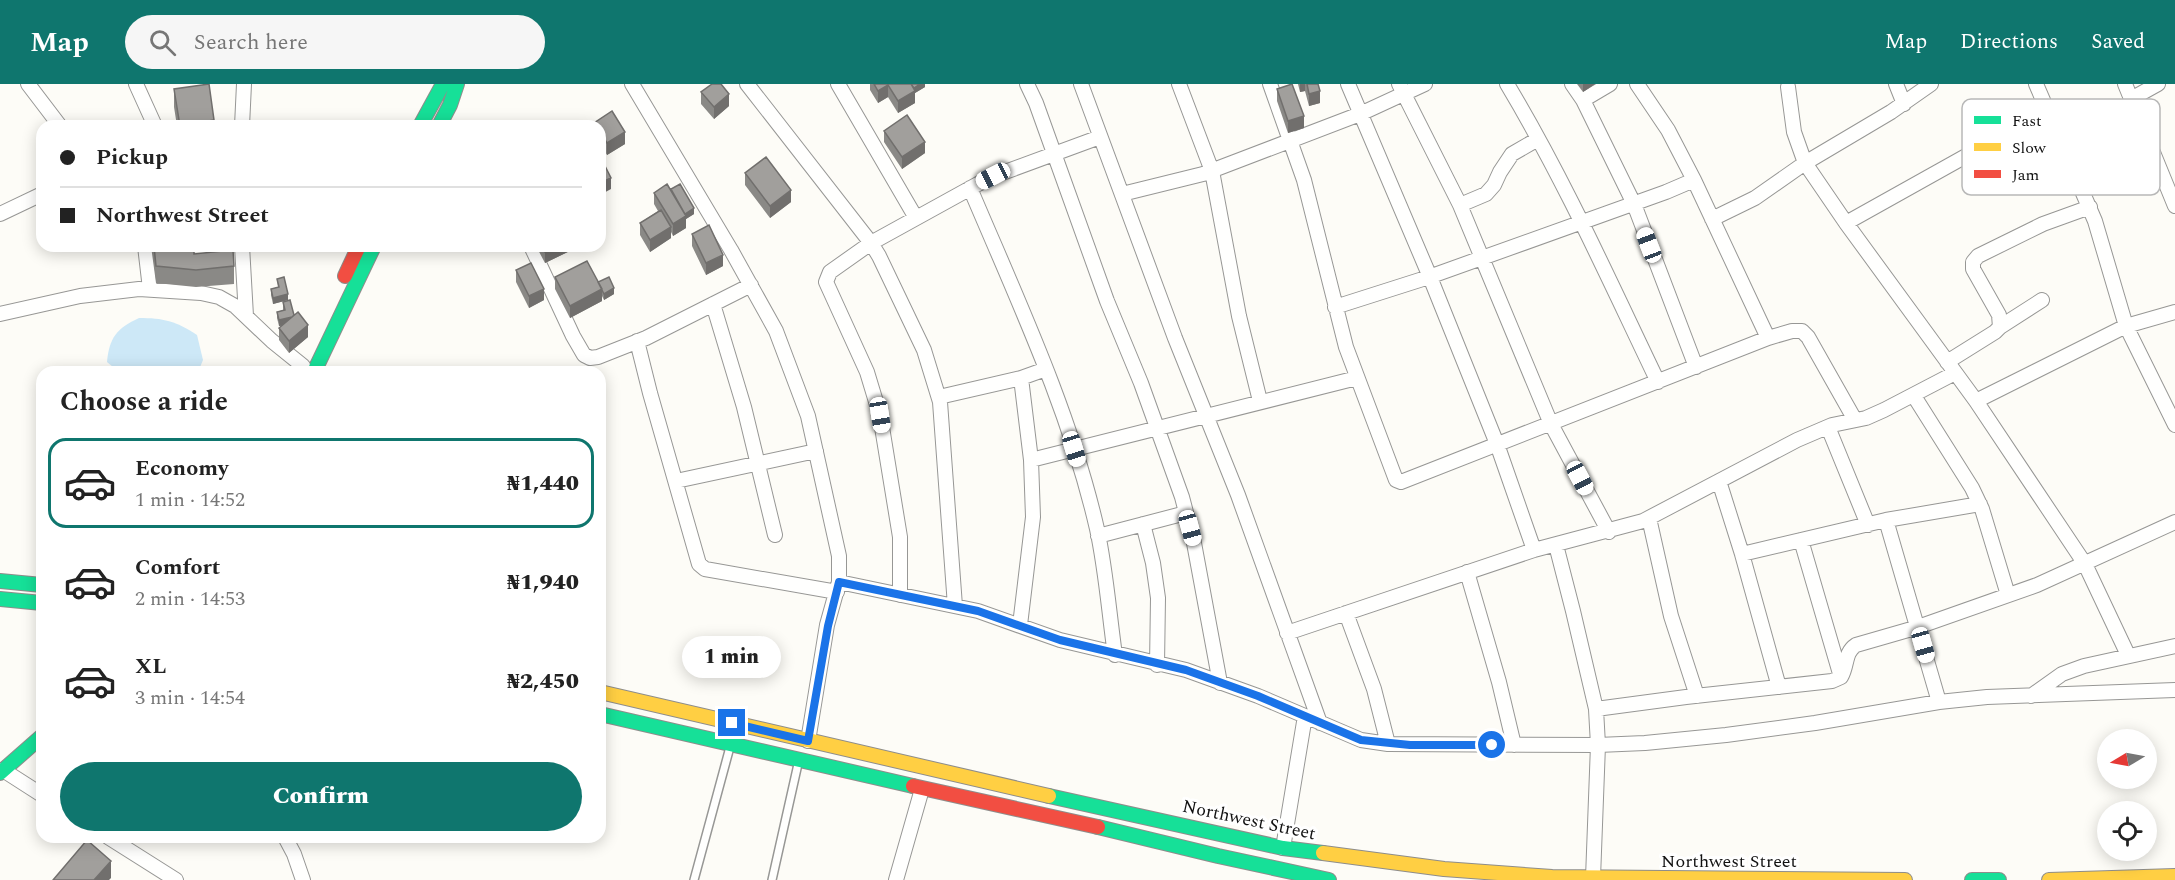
<!DOCTYPE html>
<html lang="en">
<head>
<meta charset="utf-8">
<style>
  :root { --surface:#fff; --page:#f6f6f6; --text:#222; --muted:#767676; --line:#e0e0e0; --accent:#0f766e }
  body { margin:0; font-family:Spectral,serif; background:var(--page); color:var(--text); height:100vh; display:flex; flex-direction:column; font-size:22px; white-space:nowrap }
  * { box-sizing:border-box; margin:0 }
  p { font-size:20px; color:var(--muted) }
  .icon { flex:none; width:33px; height:33px; fill:none; stroke:currentColor; stroke-width:2; stroke-linecap:round; stroke-linejoin:round }
  .map { position:relative; flex:1; overflow:hidden }
  .sheet { position:absolute; left:36px; top:282px; width:570px; height:477px; display:flex; flex-direction:column; background:var(--surface); border-radius:18px; box-shadow:0 3px 15px #0003 }
  .sheet>* { flex:none }
  .guide { position:absolute; left:36px; top:36px; width:570px; height:132px; border-radius:18px; box-shadow:0 3px 15px #0003; display:grid; align-content:center; height:132px; padding:0 24px; background:var(--surface) }
  .needle { width:39px; rotate:260deg }
  .fabs { position:absolute; left:2097px; top:645px; display:grid; gap:12px }
  .fabs a { display:grid; place-items:center; width:60px; height:60px; border-radius:50%; background:var(--surface); box-shadow:0 3px 15px #0003; font-size:30px }
  .end { position:absolute; width:27px; height:27px; margin:-14px; border:8px solid #1a73e8; background:#fff; box-shadow:0 0 0 3px #fff }
  .from { border-radius:50% }
  .bubble { position:absolute; height:42px; border-radius:21px; background:var(--surface); box-shadow:0 3px 15px #0003; font-size:20px; font-weight:800; line-height:42px; text-align:center }
  .car { position:absolute; width:18px; height:36px; margin:-18px -9px; border-radius:8px; box-shadow:0 0 4px 2px #0007; background:linear-gradient(#fff 24%,#345 0 40%,#fff 0 76%,#345 0 86%,#fff 0) }
  .guide b { display:flex; align-items:center; gap:21px; height:57px; font-size:22px }
  .guide b+b { border-top:2px solid var(--line) }
  .guide i { width:15px; height:15px; background:var(--text) }
  ul { padding:0; list-style:none }
  li { display:flex; align-items:center; gap:18px; height:90px; margin:0 12px 9px; padding:0 12px; border:3px solid transparent; border-radius:18px }
  li div { flex:1 }
  li b { display:block; font-size:22px }
  li em { font-style:normal; font-weight:800 }
  li.selected { border-color:var(--accent) }
  li>.icon { width:54px; height:54px; stroke-width:1.5 }
  h2 { padding:0 24px; font-size:27px; line-height:72px }
  .action { display:flex; gap:12px; margin-top:auto; padding:12px 24px }
  .action a { flex:1; height:69px; border-radius:36px; background:var(--accent); color:#fff; font-size:24px; font-weight:800; line-height:69px; text-align:center }
  header { display:flex; align-items:center; gap:36px; box-sizing:border-box; height:84px; padding:0 30px; background:var(--accent); color:#fff }
  header strong { font-size:28px }
  nav { display:flex; gap:33px; margin-inline-start:auto; font-size:21px }
  .search { width:420px; height:54px; background:var(--page); display:flex; align-items:center; gap:15px; box-sizing:border-box; padding:0 21px; border-radius:33px; color:var(--muted); font-size:22px }
  .map>svg:first-child { display:block }
</style>
</head>
<body>
<header>
<strong>Map</strong>
<div class="search"><svg class="icon" aria-label="search" viewBox="0 0 24 24"><circle cx="10" cy="10" r="6"/><path d="M15 15l6 6"/></svg>Search here</div>
<nav><a>Map</a><a>Directions</a><a>Saved</a></nav>
</header>
<div class="map">
<svg width="2175" height="796" viewBox="0 0 2175 796">
  <rect width="100%" height="100%" fill="#fdfcf7"/>
  <path fill="#cde8f7" d="M139,234C163,234 176,237 197,251L203,276L198,288H119L107,278C109,254 117,244 139,234Z"/>
  <g fill="none" stroke-linecap="round" stroke-linejoin="round">
    <defs>
      <path id="lane" d="M694,796L730,663
        M772,796L798,680"/>
      <path id="street" d="M28,0L60,42
        M136,0L155,42
        M632,0L731,166L776,247L808,332L839,472V498L827,541L808,657
        M747,0L871,159L879,172L924,266L940,318L955,522
        M838,0L916,134
        M1027,0L1036,19L1107,217L1141,299L1182,413L1194,459L1220,599
        M1081,0L1175,254L1238,411L1320,639
        M1179,0L1212,87L1239,232L1260,317
        M1270,0L1304,96L1346,263L1396,396L1401,398L1768,254L1792,247H1802L1808,253L1855,336
        M1348,0L1430,193L1497,360L1534,466
        M1399,0L1460,121L1551,340L1609,448
        M1507,0C1564,95 1610,198 1658,298
        M1572,0L1583,16L1634,120L1696,283
        M1637,0L1668,46L1694,96L1768,254
        M1896,0L1904,20
        M1931,0L1891,28L1805,79L1846,139L1976,317L2085,480L2128,571
        M2036,0L2095,137L2126,242L2175,341
        M2125,0L2175,122
        M2131,15L2158,0
        M1583,16L1610,0
        M242,42L244,0
        M970,104C1017,215 1070,327 1097,445C1106,486 1109,529 1115,571
        M1122,110L1203,90L1360,30L1425,0
        M1460,121L1486,110L1494,101L1500,88L1512,70L1538,55
        M0,130L42,110
        M1712,135L1755,114L1805,79L1794,48L1788,3
        M1846,139L1991,58
        M145,162L150,205
        M242,162L246,232
        M531,162L573,252L584,271L590,274L598,273L646,254L751,201
        M713,220L744,323L775,451
        M1335,223L1426,194L1666,108L1694,96
        M0,230L80,212L139,205L201,209L219,213L235,222L272,257L303,282
        M2000,243L2042,216
        M637,257L650,309L699,480L705,485L837,508
        M1947,278L1995,248L2000,243L1999,231L1973,185V178L1978,172L2043,140L2090,123
        M1914,312L1972,404L1982,425L2008,511
        M939,313L1021,294L1046,285
        M1976,317L2126,242L2175,228
        M1828,343L1868,441
        M1031,376L1357,294
        M676,397L816,367
        M1719,397L1742,470L1779,603
        M1649,434L1671,532L1697,612
        M1886,436L1939,618
        M1143,440L1153,479L1158,514L1157,581
        M1098,452L1186,429
        M1801,456L1841,593
        M1556,461L1573,527L1596,625L1598,661L1593,794
        M1742,470L1886,436L1980,420
        M1467,488L1499,598L1514,661
        M839,498L978,527L1060,556L1186,586L1258,612L1361,656L1388,660L1598,661L1645,659L1726,651L1815,639L1939,618L1987,613L2175,606
        M900,511V453L880,331L867,288L826,198L830,188L871,159L978,100L994,92L1100,53
        M1346,529L1374,605L1388,660
        M1020,541L1033,433L1031,376L1021,294
        M1287,549L1534,466L1643,437L1797,356L1832,341L1866,334L1884,326L1955,289
        M2031,612L2062,590L2084,582L2175,562
        M1596,625L1686,613L1832,597L1841,593C1848,581 1844,569 1856,561L1915,544L2037,501L2175,438
        M3,686L42,711
        M108,753L176,796
        M285,753L294,770L303,796
        M1283,764L1305,632
        M896,796L922,705"/>
      <path id="fast" d="M420,42L443,0
        M439,42L450,21L457,0
        M314,288L374,162
        M0,497L42,501
        M0,515L42,519
        M600,630L913,702
        M0,689L42,652
        M1049,712L1283,764L1323,769
        M1098,743L1218,772L1329,796
        M1972,796H1999"/>
      <path id="slow" d="M600,608L1049,712
        M1323,769L1444,785L1552,793L1905,796
        M2049,796L2175,792"/>
      <path id="jam" d="M345,192L359,162
        M913,702L1098,743"/>
    </defs>
    <use href="#lane" stroke="#979795" stroke-width="10"/>
    <use href="#street" stroke="#979795" stroke-width="16"/>
    <use href="#fast" stroke="#8e8d8b" stroke-width="16"/>
    <use href="#slow" stroke="#8e8d8b" stroke-width="16"/>
    <use href="#jam" stroke="#8e8d8b" stroke-width="16"/>
    <use href="#lane" stroke="#fffffe" stroke-width="7"/>
    <use href="#street" stroke="#fffffe" stroke-width="14"/>
    <use href="#fast" stroke="#16e098" stroke-width="14"/>
    <use href="#slow" stroke="#ffcf43" stroke-width="14"/>
    <use href="#jam" stroke="#f24e42" stroke-width="14"/>
  </g>
  <path fill="#8a8986" d="M870,0H925V3L915,9V19L898,29L888,13L878,19L870,6Z
    M1298,0H1318L1320,19L1309,22L1305,7L1300,8Z
    M1577,0H1595L1583,8Z
    M174,5L214,36V42H177L174,23Z
    M1277,5L1304,44L1288,49L1277,17Z
    M701,8L729,22L714,35L701,20Z
    M612,27L625,48V60L607,71L600,60V42H594V39Z
    M884,47L925,69L902,85L884,58Z
    M745,89L791,118L770,134L745,101Z
    M671,107L694,130L686,135V144L673,152L671,148V154L650,168L640,151V139L658,127L654,120V109Z
    M692,150L723,182L706,191L692,162Z
    M151,162H194V170L234,182V200L196,203L156,199Z
    M536,162H576V164L545,179Z
    M516,186L544,216L529,224L516,198Z
    M555,193L598,198L614,210L604,216L602,212V217L570,234L555,205Z
    M277,195L288,216L273,220L271,211V205L278,203Z
    M283,218L294,231L308,253L289,269L279,256V244L282,242H279L277,234V228L283,226Z"/>
  <path fill="#716f6d" d="M920,0H925V3L915,9V19L898,29V17L913,4Z
    M1300,0H1305V7L1300,8Z
    M1583,0H1595L1583,8Z
    M888,1V13L878,19V7Z
    M1320,7V19L1309,22V10Z
    M729,10V22L714,35V23Z
    M1304,32V44L1288,49V37Z
    M625,48V60L607,71V59Z
    M925,58V69L902,85V73Z
    M602,66V78L600,79V68Z
    M611,94V105L600,111V99Z
    M791,106V118L770,134V122Z
    M694,124V130L686,135V144L673,152V140L685,130Z
    M671,143V154L650,168V156Z
    M556,162H576V164L545,179V168Z
    M723,171V182L706,191V179Z
    M614,204V210L604,216V210Z
    M544,205V216L529,224V212Z
    M602,205V217L570,234V222Z
    M288,210V216L273,220V214Z
    M294,233V239L279,242V236Z
    M308,241V253L289,269V257Z
    M111,777V794L109,796H94Z"/>
  <path fill="#a19f9c" stroke="#716f6d" stroke-width="1.5" d="M209,0L214,36L180,42L174,5Z
    M712,0H721L729,10L714,23L701,8Z
    M874,0H911L915,7L898,17L888,1L878,7Z
    M911,0H920L914,4Z
    M1292,0L1304,32L1288,37L1277,5Z
    M1307,0H1318L1320,7L1309,10Z
    M612,27L625,48L607,59L600,48V42H596L594,39Z
    M907,31L925,58L902,73L884,47Z
    M766,73L791,106L770,122L745,89Z
    M605,82L611,94L600,99V84Z
    M667,100L686,132L673,140L654,109Z
    M680,100L694,124L685,130L671,105Z
    M661,126L671,143L650,156L640,139Z
    M709,141L723,171L706,179L692,150Z
    M154,162H194V170L233,166L234,182L196,186L156,182Z
    M542,162H556L545,168Z
    M587,177L602,205L570,222L555,193Z
    M531,179L544,205L529,212L516,186Z
    M284,193L288,210L273,214L271,205L279,203L277,195Z
    M609,193L614,204L604,210L598,198Z
    M290,216L294,231L292,233L279,236L277,228L285,226L283,218Z
    M298,228L308,241L289,257L279,244Z
    M87,756L111,777L94,796H53Z"/>
  <g fill="none" stroke-linecap="round" stroke-linejoin="round">
    <path stroke="#1a73e8" stroke-width="8" d="M732,639L808,657L828,542L839,498L978,527L1060,556L1186,586L1258,612L1361,656L1410,661H1492"/>
  </g>
  <g text-anchor="middle" dominant-baseline="central" stroke-width="6" stroke-linejoin="round" paint-order="stroke">
    <g font-size="18" fill="#111" stroke="#fff">
      <text transform="translate(1249 736) rotate(12)">Northwest Street</text>
      <text x="1729" y="777">Northwest Street</text>
    </g>
  </g>
  <rect x="1962" y="15" width="198" height="96" rx="9" fill="#fff" stroke="#b8b8b8" stroke-width="1.5"/>
  <rect x="1974" y="32" width="27" height="8" fill="#16e098"/>
  <rect x="1974" y="59" width="27" height="8" fill="#ffcf43"/>
  <rect x="1974" y="86" width="27" height="8" fill="#f24e42"/>
  <g font-size="16" fill="#111">
    <text x="2012" y="42">Fast</text>
    <text x="2012" y="69">Slow</text>
    <text x="2012" y="96">Jam</text>
  </g>
</svg>
<div class="fabs">
<a><svg class="needle" viewBox="-14 -14 28 28"><path d="M0-13l5 13h-10z" fill="#e53935"/><path d="M0 13l5-13h-10z" fill="#767676"/></svg></a>
<a><svg class="icon" aria-label="locate" viewBox="0 0 24 24"><circle cx="12" cy="12" r="6"/><path d="M12 2v4M12 18v4M2 12h4M18 12h4"/></svg></a>
</div>
<i class="end from" style="left:1492px;top:661px"></i>
<i class="end" style="left:732px;top:639px"></i>
<div class="bubble" style="left:682px;top:552px;width:99px">1 min</div>
<i class="car" style="left:993px;top:92px;rotate:243deg"></i>
<i class="car" style="left:1649px;top:161px;rotate:339deg"></i>
<i class="car" style="left:880px;top:331px;rotate:171deg"></i>
<i class="car" style="left:1074px;top:365px;rotate:163deg"></i>
<i class="car" style="left:1580px;top:394px;rotate:152deg"></i>
<i class="car" style="left:1190px;top:444px;rotate:165deg"></i>
<i class="car" style="left:1923px;top:561px;rotate:164deg"></i>
<div class="guide">
<b><i class="from"></i>Pickup</b>
<b><i></i>Northwest Street</b>
</div>
<section class="sheet">
<h2>Choose a ride</h2>
<ul>
<li class="selected"><svg class="icon" aria-label="car" viewBox="0 0 24 24"><path d="M5 17H2v-5l4-1 3-4h7l3 4 3 1v5h-3M9 17h6M6 11h13"/><circle cx="7" cy="17" r="2"/><circle cx="17" cy="17" r="2"/></svg><div><b>Economy</b><p>1 min · 14:52</p></div><em>₦1,440</em></li>
<li><svg class="icon" aria-label="car" viewBox="0 0 24 24"><path d="M5 17H2v-5l4-1 3-4h7l3 4 3 1v5h-3M9 17h6M6 11h13"/><circle cx="7" cy="17" r="2"/><circle cx="17" cy="17" r="2"/></svg><div><b>Comfort</b><p>2 min · 14:53</p></div><em>₦1,940</em></li>
<li><svg class="icon" aria-label="car" viewBox="0 0 24 24"><path d="M5 17H2v-5l4-1 3-4h7l3 4 3 1v5h-3M9 17h6M6 11h13"/><circle cx="7" cy="17" r="2"/><circle cx="17" cy="17" r="2"/></svg><div><b>XL</b><p>3 min · 14:54</p></div><em>₦2,450</em></li>
</ul>
<div class="action"><a>Confirm</a></div>
</section>
</div>
</body>
</html>
